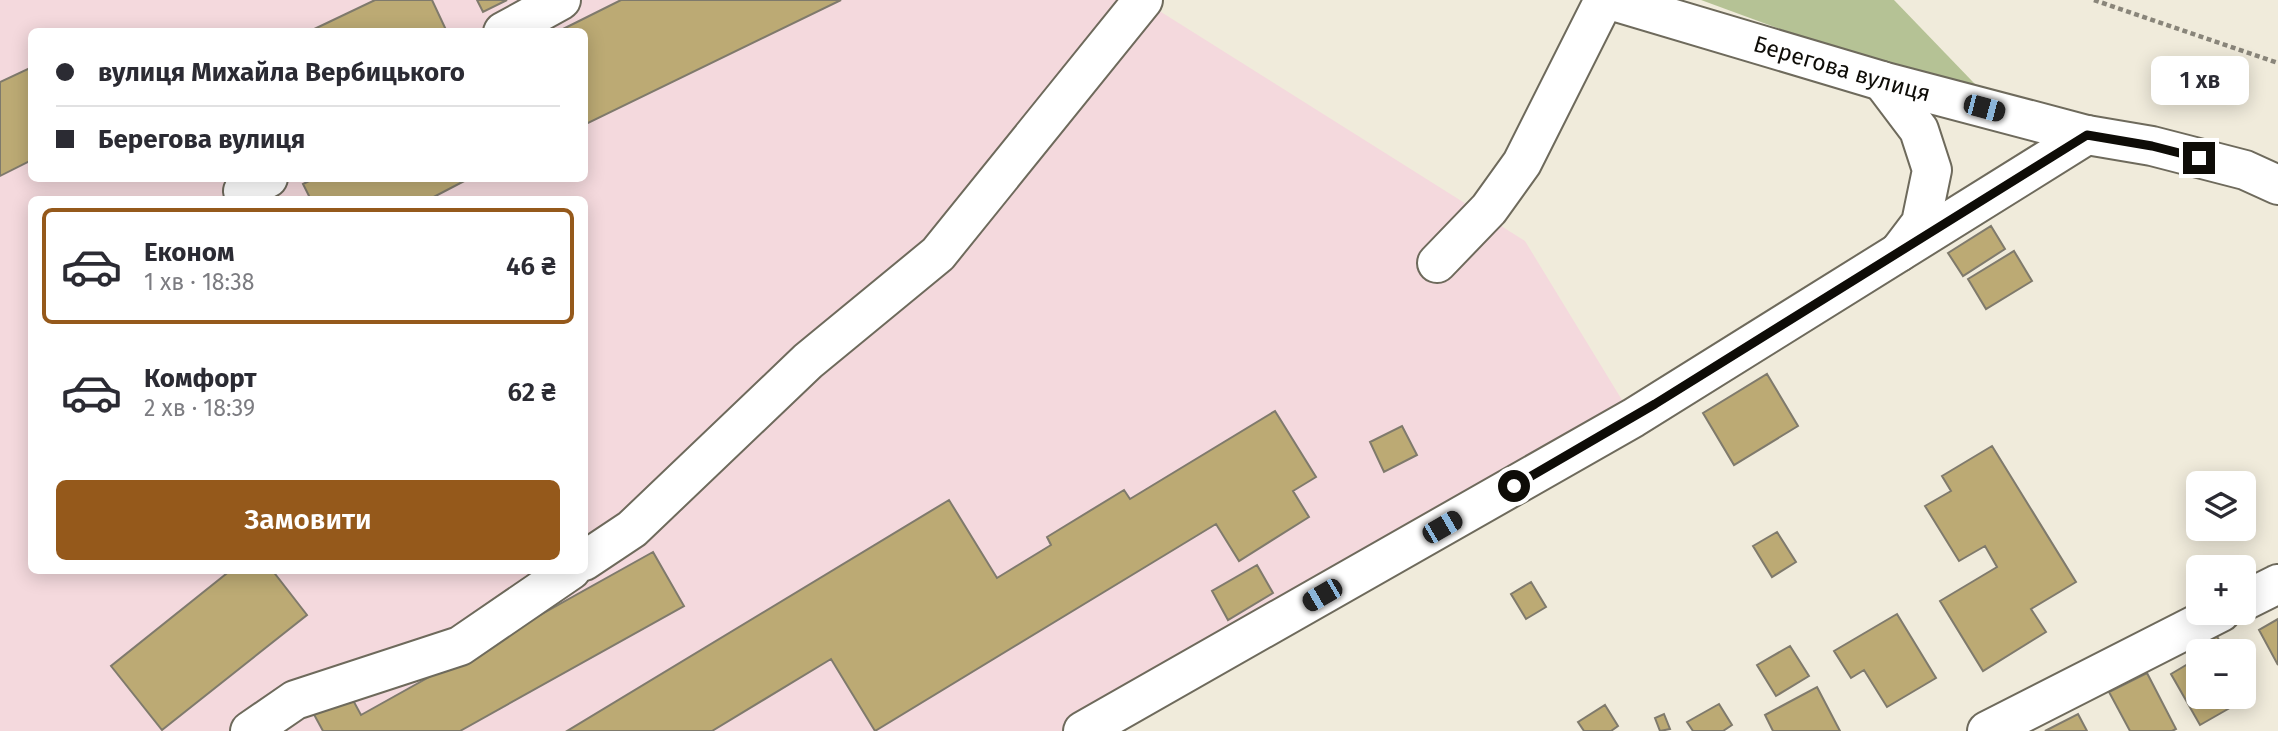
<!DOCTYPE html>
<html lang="uk">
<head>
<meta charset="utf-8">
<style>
  :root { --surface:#fff; --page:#f7f7f7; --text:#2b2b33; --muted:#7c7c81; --line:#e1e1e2; --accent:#95591b }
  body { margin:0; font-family:"Fira Sans",sans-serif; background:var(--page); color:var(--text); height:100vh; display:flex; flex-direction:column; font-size:26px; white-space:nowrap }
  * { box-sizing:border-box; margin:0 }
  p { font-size:23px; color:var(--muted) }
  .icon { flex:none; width:38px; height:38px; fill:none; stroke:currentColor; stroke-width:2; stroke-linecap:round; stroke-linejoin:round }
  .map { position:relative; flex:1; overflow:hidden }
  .panel { position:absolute; left:28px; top:196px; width:560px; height:378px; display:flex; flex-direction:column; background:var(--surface); border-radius:10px; box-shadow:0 4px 18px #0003 }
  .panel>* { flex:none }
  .banner { position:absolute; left:28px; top:28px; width:560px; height:154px; border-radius:10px; box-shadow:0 4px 18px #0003; display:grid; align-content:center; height:154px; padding:0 28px; background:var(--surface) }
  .buttons { position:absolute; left:2186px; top:471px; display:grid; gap:14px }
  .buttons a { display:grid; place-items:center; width:70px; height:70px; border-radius:10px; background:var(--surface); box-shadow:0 4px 18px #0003; font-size:35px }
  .end { position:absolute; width:32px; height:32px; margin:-16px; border:9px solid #0e0c07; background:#fff; box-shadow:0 0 0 4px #fff }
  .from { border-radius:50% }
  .bubble { position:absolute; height:49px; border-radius:10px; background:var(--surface); box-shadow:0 4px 18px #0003; font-size:23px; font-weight:600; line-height:49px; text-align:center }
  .car { position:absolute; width:21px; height:42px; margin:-21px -10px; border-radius:9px; box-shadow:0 0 5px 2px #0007; background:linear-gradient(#222 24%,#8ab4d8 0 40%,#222 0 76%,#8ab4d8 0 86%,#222 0) }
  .banner b { display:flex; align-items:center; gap:24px; height:66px; font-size:26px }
  .banner b+b { border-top:2px solid var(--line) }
  .banner i { width:18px; height:18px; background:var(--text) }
  ul { padding:12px 0 0; list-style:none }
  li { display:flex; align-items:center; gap:21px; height:116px; margin:0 14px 10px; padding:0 14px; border:4px solid transparent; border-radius:10px }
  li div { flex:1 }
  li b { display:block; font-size:26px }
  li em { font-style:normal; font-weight:600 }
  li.selected { border-color:var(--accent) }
  li>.icon { width:63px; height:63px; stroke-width:1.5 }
  .primary-button { display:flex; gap:14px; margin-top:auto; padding:14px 28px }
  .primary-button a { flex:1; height:80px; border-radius:10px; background:var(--accent); color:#fff; font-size:28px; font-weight:600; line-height:80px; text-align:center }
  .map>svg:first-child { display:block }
</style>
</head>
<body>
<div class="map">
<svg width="2278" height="731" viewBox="0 0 2278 731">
  <rect width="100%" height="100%" fill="#f0ebdb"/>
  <path fill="#f4d9dd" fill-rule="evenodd" d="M0,0H1142L1525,241L1633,418L1083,731H0ZM32,32H584V178H32ZM32,200H584V570H32Z"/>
  <path fill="#b5c295" d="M1701,0H1894L1999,109Z"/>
  <path fill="#bcaa74" stroke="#7f7a6c" stroke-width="2" d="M375,0H432L447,32H308Z
    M477,0H507L483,12Z
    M621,0H841L584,125V32H557Z
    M32,67V160L0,176V82Z
    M315,178H470L428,200H311L303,184Z
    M1991,226L2005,249L1963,276L1948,253Z
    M2014,251L2032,281L1986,309L1968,279Z
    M1767,374L1798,426L1734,465L1703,413Z
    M1275,411L1316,477L1293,491L1309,517L1239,561L1216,524L875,731L831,659L712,731H567L949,500L997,578L1051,545L1047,537L1124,490L1130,499Z
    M1402,426L1417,455L1384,472L1370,442Z
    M1992,446L2076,582L2031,609L2046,632L1983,671L1940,601L1997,567L1985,546L1959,561L1925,506L1951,491L1942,476Z
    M1777,532L1796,562L1772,577L1753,546Z
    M653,552L684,606L460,731H323L311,709L347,689L361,715Z
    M1257,565L1273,593L1228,620L1212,591Z
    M231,570H272L307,615L162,730L111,666Z
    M1531,582L1546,607L1526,619L1511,594Z
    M1897,614L1936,678L1887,707L1864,670L1851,678L1834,651Z
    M2278,619V665L2259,630Z
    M2216,635L2226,651H2200L2197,646Z
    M1790,646L1809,676L1776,696L1757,665Z
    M2198,658V696H2229L2235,705L2200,725L2171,674Z
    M2147,673L2176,729L2172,731H2130L2109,692Z
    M1817,687L1840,731H1773L1765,715Z
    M1719,704L1732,725L1723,731H1693L1687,722Z
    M1605,705L1618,726L1611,731H1584L1578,722Z
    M1664,714L1670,729L1660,731L1655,718Z
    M2078,714L2087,731H2045Z"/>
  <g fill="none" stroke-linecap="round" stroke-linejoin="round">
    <defs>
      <g id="minor">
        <path id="s1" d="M1610,0L1882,81L2087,135L2152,146L2245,170L2278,185"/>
        <path d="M503,32L561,0"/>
        <path d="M1882,81L1919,130L1932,170L1921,223L1899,252"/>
        <path d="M243,191L268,178"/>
        <path d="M1437,263L1489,209L1522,163L1604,0"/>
        <path d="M584,561L632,529L808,361L938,254L1143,0"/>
        <path d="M2244,601L2278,584"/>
        <path d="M250,731L295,700L460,646L571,570"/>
        <path d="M1083,731L1633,418L2087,135"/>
        <path d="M1987,731L2221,612"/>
      </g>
    </defs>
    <use href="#minor" stroke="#6e6a5c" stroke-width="42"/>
    <path stroke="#89857a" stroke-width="4.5" stroke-dasharray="5 3.5" stroke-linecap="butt" d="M2094,0L2278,63"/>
    <use href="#minor" stroke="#fff" stroke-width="38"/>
  </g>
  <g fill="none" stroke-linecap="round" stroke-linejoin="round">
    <path stroke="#0e0c07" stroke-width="9" d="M1514,486L1655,404L2087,135L2152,146L2199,158"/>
  </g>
  <g text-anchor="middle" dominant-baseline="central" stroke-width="6" stroke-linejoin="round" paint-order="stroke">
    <g font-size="23" fill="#0e0c07" stroke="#fdf8e8">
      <text stroke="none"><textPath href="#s1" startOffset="242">Берегова вулиця</textPath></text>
    </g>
  </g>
</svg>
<div class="buttons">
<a><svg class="icon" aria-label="layers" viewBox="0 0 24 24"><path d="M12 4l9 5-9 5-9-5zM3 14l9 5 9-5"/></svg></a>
<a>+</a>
<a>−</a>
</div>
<i class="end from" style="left:1514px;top:486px"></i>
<i class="end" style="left:2199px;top:158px"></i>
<div class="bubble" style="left:2151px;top:56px;width:98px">1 хв</div>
<i class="car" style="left:1984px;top:108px;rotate:105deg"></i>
<i class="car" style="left:1442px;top:527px;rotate:60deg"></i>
<i class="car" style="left:1322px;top:595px;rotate:240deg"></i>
<div class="banner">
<b><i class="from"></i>вулиця Михайла Вербицького</b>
<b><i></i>Берегова вулиця</b>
</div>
<section class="panel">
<ul>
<li class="selected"><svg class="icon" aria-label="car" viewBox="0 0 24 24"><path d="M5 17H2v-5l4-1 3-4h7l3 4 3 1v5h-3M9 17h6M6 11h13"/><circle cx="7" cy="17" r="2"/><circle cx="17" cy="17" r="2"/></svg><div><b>Економ</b><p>1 хв · 18:38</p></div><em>46 ₴</em></li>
<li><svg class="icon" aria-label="car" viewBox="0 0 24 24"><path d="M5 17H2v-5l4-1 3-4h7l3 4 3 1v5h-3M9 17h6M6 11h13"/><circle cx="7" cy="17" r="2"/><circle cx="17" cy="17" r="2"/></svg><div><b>Комфорт</b><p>2 хв · 18:39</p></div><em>62 ₴</em></li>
</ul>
<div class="primary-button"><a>Замовити</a></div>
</section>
</div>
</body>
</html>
